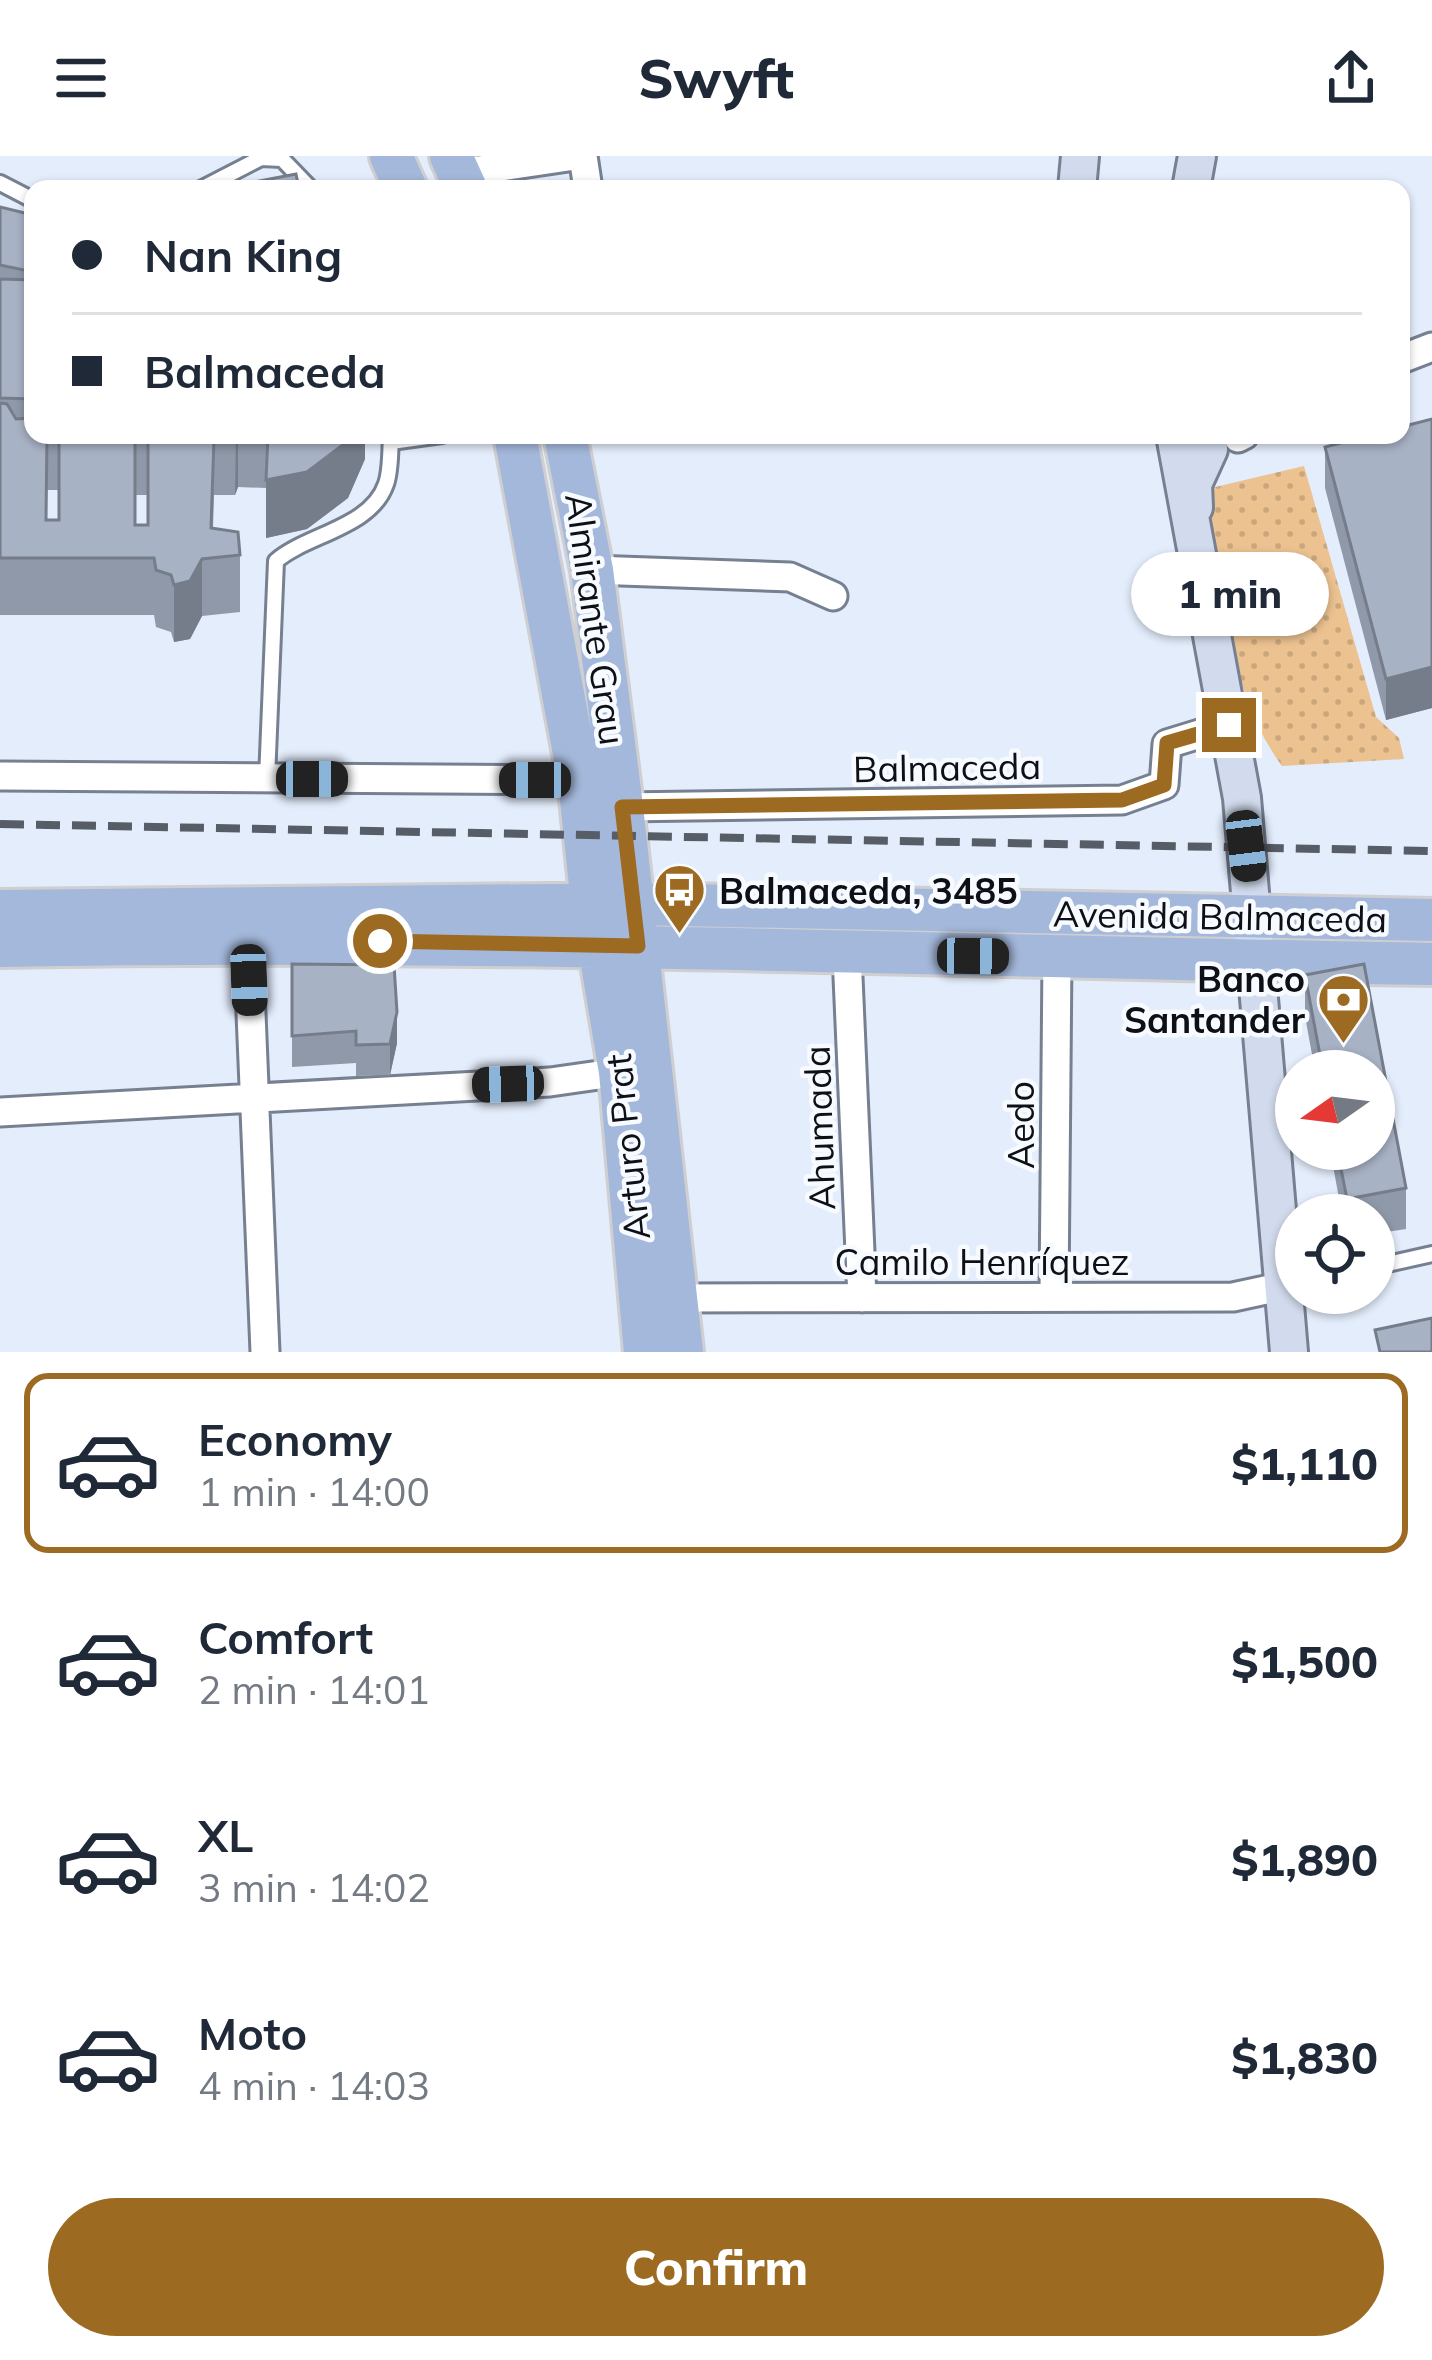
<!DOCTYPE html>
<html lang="en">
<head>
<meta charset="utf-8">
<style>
  :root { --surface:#fff; --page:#f6f6f7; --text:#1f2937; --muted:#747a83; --line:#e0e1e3; --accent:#9d6a21 }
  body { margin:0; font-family:Mulish,sans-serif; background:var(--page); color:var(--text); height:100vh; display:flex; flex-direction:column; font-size:45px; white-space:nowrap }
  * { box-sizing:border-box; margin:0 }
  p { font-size:39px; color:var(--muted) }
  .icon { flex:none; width:66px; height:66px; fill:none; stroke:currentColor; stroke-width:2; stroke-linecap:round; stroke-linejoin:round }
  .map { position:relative; height:1196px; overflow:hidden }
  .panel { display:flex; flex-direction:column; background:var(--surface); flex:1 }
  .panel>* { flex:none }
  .banner { position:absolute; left:24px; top:24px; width:1386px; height:264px; border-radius:24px; box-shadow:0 3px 9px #0004; display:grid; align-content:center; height:264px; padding:0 48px; background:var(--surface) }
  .needle { width:78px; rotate:256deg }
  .buttons { position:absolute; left:1275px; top:894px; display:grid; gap:24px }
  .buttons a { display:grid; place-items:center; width:120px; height:120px; border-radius:50%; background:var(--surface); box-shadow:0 3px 9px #0004; font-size:60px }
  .end { position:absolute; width:54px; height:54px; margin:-27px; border:15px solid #9d6a21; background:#fff; box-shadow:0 0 0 6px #fff }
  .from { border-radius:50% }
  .bubble { position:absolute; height:84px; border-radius:42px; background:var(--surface); box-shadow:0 3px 9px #0004; font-size:39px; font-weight:800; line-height:84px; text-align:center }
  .car { position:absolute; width:36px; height:72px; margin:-36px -18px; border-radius:15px; box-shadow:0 0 9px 3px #0007; background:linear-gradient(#222 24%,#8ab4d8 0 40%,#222 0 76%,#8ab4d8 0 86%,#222 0) }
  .banner b { display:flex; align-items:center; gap:42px; height:114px; font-size:45px }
  .banner b+b { border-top:3px solid var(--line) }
  .banner i { width:30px; height:30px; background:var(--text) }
  ul { padding:21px 0 0; list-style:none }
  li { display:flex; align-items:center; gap:36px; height:180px; margin:0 24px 18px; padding:0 24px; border:6px solid transparent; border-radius:24px }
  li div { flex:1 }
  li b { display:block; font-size:45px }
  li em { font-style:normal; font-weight:800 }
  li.on { border-color:var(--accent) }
  li>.icon { width:108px; height:108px; stroke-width:1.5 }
  .action { display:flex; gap:24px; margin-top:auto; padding:24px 48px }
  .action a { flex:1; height:138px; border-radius:72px; background:var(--accent); color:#fff; font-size:48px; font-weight:800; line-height:138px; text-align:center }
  header { display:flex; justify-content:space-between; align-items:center; height:156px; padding:0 48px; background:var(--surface); font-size:54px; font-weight:800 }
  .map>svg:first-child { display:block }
</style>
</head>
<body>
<header><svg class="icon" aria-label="menu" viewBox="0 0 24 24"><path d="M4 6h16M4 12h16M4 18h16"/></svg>Swyft<svg class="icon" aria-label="share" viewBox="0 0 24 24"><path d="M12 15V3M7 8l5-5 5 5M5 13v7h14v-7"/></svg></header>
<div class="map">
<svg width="1432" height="1196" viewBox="0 0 1432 1196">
  <defs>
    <pattern id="grass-dots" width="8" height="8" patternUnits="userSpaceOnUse" patternTransform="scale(3)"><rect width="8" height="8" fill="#ecc291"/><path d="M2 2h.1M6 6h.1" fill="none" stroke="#c9a67c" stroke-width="1.8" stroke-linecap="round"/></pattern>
  </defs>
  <rect width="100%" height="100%" fill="#e4edfc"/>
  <path fill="url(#grass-dots)" d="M1304,310L1376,561L1399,582L1404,603L1282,610C1225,532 1223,426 1207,333Z"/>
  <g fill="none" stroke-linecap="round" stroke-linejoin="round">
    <defs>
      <path id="lane" d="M0,27L33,44
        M201,33L261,2L282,3L311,33
        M391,286L442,279
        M267,623L276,405C307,378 371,372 386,328C391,314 390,294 391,279
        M1374,1111L1432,1098"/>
      <path id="street" d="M583,0L588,33
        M459,17L575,0
        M1401,203L1432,191
        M1238,282L1244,279
        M592,414L790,421L833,440
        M0,620L579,624
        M622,651L1122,644L1164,629L1167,588L1229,569
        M248,785L265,1196
        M847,798L862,1142
        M0,956L550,926L620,916
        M1054,1138L1057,801
        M678,1142L1233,1141L1284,1130"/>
      <path id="secondary" d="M1077,33L1080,0
        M1191,33L1197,0
        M1175,279L1242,642L1289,1196
        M1194,351L1193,328L1209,293"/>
      <path id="primary" d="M391,0L406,33
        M451,0L466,33
        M515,279L579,624L592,748L620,916L645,1196
        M565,279L592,414L622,651L682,1196
        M0,755L633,748L1432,764
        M0,790C478,781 954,800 1432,808"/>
    </defs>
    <use href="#lane" stroke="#768091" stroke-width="20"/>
    <use href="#street" stroke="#768091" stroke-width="33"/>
    <use href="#secondary" stroke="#768091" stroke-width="42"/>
    <use href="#primary" stroke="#cfcfd1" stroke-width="48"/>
    <use href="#lane" stroke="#fff" stroke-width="14"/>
    <use href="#street" stroke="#fff" stroke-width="27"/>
    <use href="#secondary" stroke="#d1dbed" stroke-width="36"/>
    <use href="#primary" stroke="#a4b8db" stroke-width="42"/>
    <path stroke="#575d66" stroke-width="8" stroke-dasharray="24 12" stroke-linecap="butt" d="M0,668L1432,695"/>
  </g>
  <path fill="#9099a9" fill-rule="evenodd" d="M0,51L33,59V279H365V303L348,342L307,373L266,382V332L238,331L235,339H214L213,373L240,399V456L202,460L190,483L174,486L171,476L156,471L154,459H0ZM47,334H59V364H47ZM135,339H148V369H135Z
    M1432,263V552L1386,564L1325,332V291Z
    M292,808L397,887L390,919L356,920V907L292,911Z
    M1364,808L1406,1032V1073L1374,1078V1059H1342L1330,993H1374V915H1315L1305,860V819Z"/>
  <path fill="#767d8a" d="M236,279H238V331L235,339Z
    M351,279H365V303L348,342L307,373L266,382V324Z
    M202,403V460L190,483L174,486V429Z
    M1432,511V552L1386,564V523Z
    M397,856V887L390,919V888Z"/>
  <path fill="#a8b2c5" stroke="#767d8a" stroke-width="3" fill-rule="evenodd" d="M296,18L299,33H217Z
    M0,51L33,59V116L0,109Z
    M0,123L33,124V243L0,242Z
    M0,247L7,248L16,263L33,262V279H47L46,364H59V279H236L235,282H214L211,372L238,376L240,399L202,403L190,425L174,429L171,419L156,414L154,402H0ZM135,282H148V369H135Z
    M1432,263V511L1386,523L1325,291L1371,279H1401V271Z
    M268,279H351L348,285L307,316L266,324Z
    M292,808L394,809L397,856L390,888L356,889V875L292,880Z
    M1364,808L1406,1032L1347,1043L1337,993H1374V915H1323L1305,819Z
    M1432,1162V1196H1380L1375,1174Z"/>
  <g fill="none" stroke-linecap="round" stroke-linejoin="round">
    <path stroke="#9d6a21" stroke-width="15" d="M380,785L638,790L622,651L1122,644L1164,629L1167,587L1229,569"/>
  </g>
  <defs>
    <symbol id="bus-pin" viewBox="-11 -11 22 30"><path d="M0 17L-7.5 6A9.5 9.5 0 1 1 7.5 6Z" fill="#9d6a21" stroke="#f7fafe"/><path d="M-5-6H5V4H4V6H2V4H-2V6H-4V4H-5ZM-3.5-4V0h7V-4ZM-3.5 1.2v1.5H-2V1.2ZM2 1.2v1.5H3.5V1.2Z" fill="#fff"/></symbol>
    <symbol id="bank-pin" viewBox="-11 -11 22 30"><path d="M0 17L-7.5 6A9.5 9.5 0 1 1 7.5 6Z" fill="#9d6a21" stroke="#f7fafe"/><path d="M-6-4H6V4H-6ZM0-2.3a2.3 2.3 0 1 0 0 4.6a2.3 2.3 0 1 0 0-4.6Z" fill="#fff"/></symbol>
  </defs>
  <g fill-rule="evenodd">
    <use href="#bus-pin" x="650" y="704" width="59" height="81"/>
    <use href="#bank-pin" x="1314" y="814" width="59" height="81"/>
  </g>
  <g text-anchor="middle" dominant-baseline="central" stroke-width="9" stroke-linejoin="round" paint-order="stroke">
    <g font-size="36" fill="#0d1117" stroke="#f7fafe">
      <text transform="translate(596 463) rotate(82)">Almirante Grau</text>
      <text transform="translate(947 611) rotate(-1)">Balmaceda</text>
      <text transform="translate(1220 760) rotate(1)">Avenida Balmaceda</text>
      <text transform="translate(1020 969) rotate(-90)">Aedo</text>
      <text transform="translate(819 972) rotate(-92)">Ahumada</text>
      <text transform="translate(627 991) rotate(-96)">Arturo Prat</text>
      <text x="982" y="1105">Camilo Henríquez</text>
    </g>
    <g font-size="36" font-weight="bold" fill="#0d1117" stroke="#f7fafe" text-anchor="start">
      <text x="719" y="734">Balmaceda, 3485</text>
      <text x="1305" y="822" text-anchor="end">Banco<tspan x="1305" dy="41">Santander</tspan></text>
    </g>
  </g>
</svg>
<div class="buttons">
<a><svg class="needle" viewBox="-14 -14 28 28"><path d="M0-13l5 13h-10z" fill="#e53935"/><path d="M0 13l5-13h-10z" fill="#747a83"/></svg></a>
<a><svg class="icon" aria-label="locate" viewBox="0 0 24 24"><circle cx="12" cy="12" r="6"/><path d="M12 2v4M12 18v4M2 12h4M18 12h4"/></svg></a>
</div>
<i class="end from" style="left:380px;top:785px"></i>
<i class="end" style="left:1229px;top:569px"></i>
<div class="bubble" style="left:1131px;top:396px;width:198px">1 min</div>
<i class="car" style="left:312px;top:623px;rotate:90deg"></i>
<i class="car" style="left:535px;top:624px;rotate:270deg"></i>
<i class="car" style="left:1246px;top:690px;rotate:173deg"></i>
<i class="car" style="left:973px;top:800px;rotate:91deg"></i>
<i class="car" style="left:249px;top:824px;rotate:178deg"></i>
<i class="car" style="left:508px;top:928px;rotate:268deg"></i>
<div class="banner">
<b><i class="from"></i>Nan King</b>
<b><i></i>Balmaceda</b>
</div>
</div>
<section class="panel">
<ul>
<li class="on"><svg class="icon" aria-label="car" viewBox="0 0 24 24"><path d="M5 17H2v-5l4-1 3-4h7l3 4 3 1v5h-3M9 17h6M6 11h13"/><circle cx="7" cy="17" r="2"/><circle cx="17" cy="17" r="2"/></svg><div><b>Economy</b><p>1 min · 14:00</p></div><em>$1,110</em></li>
<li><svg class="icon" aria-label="car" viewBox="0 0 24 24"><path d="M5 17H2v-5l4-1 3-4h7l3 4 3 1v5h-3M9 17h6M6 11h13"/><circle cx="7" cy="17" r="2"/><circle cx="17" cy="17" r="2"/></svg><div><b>Comfort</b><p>2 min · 14:01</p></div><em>$1,500</em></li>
<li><svg class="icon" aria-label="car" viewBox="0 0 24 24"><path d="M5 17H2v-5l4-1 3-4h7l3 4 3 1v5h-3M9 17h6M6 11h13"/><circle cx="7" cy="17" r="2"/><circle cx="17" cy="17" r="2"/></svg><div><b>XL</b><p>3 min · 14:02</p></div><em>$1,890</em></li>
<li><svg class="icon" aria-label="car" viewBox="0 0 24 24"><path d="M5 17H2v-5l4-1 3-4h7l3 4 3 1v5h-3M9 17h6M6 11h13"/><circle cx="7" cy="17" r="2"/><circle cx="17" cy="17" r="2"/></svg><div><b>Moto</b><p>4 min · 14:03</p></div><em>$1,830</em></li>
</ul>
<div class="action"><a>Confirm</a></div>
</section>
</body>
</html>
